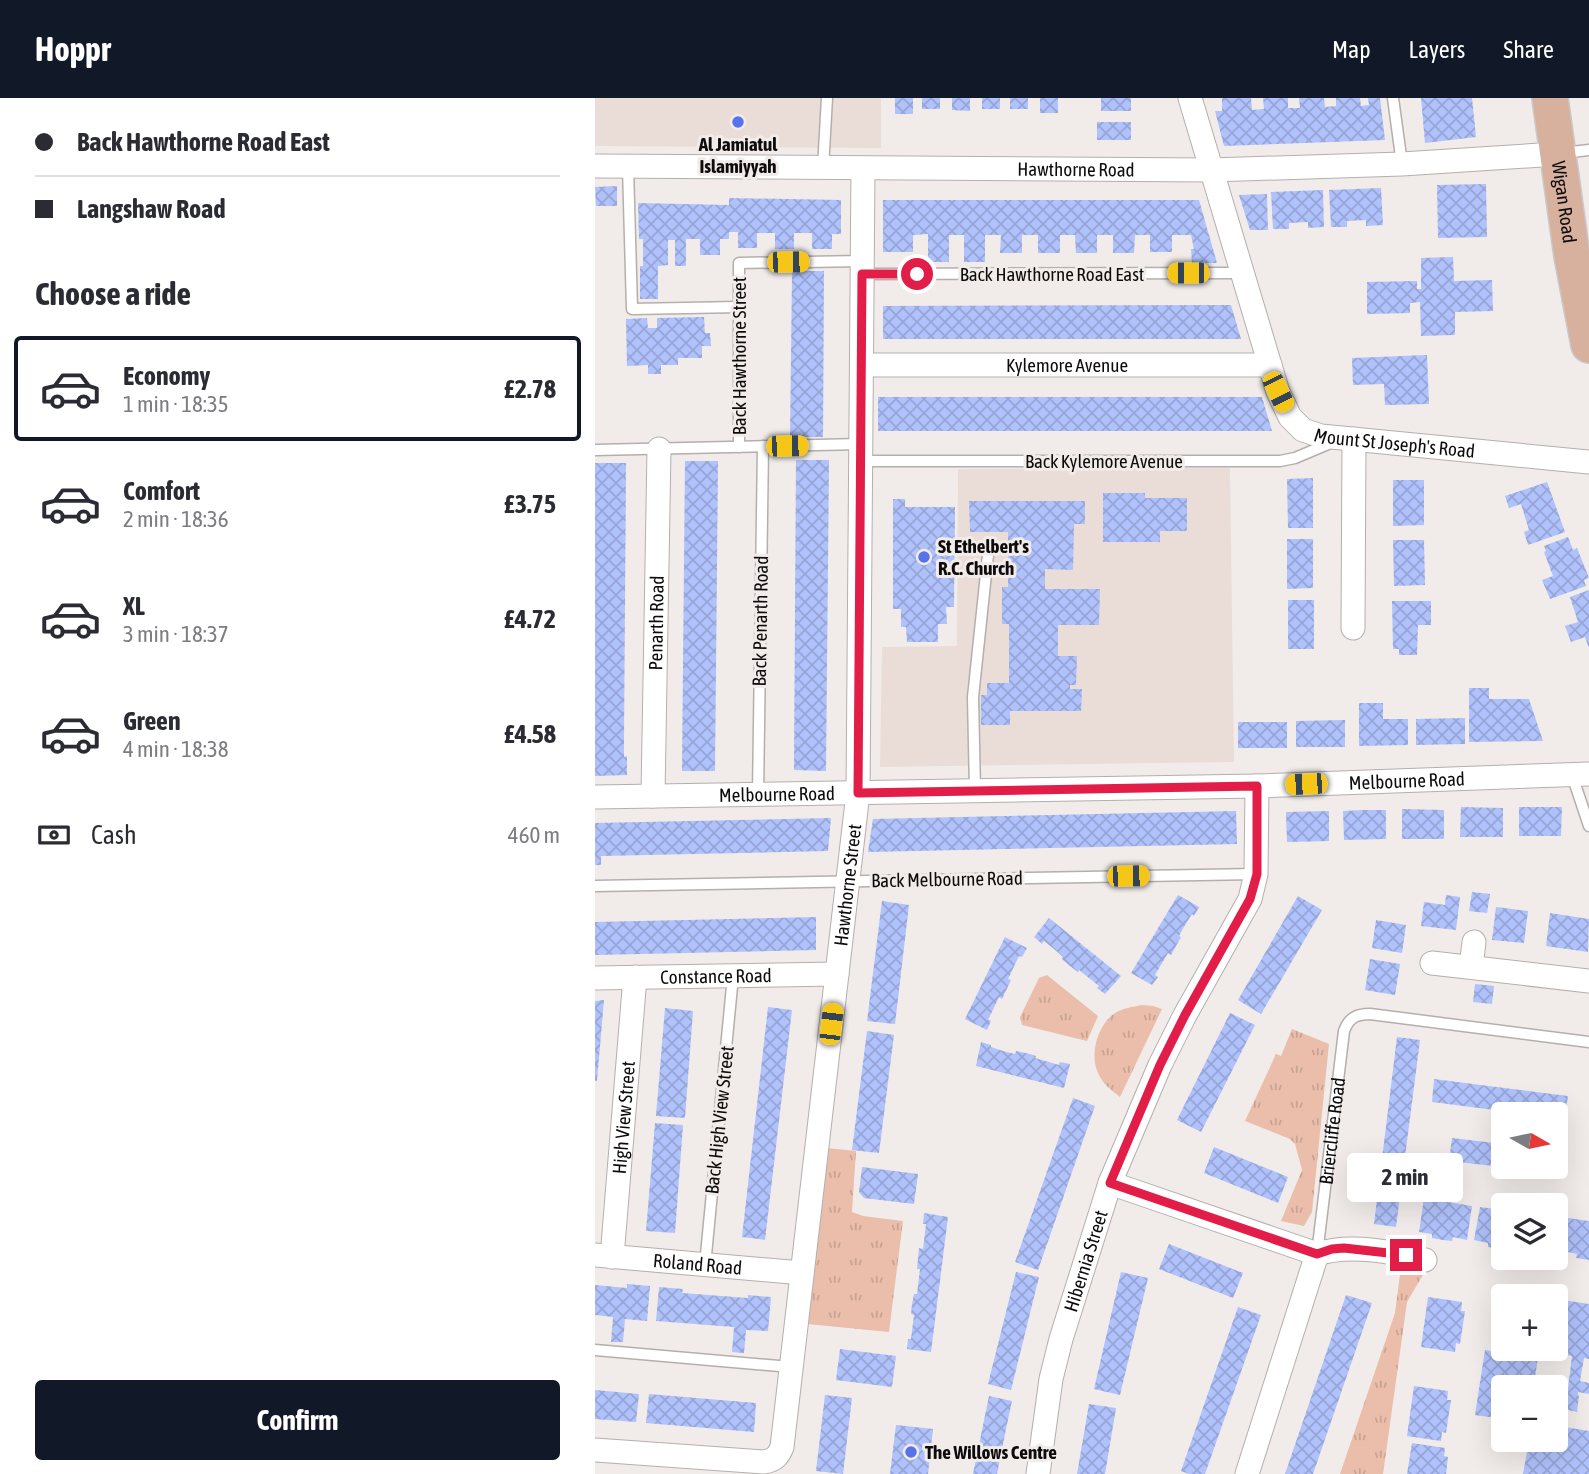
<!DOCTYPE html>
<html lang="en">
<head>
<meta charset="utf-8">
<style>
  :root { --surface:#fff; --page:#f2f2f3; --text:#2b2b33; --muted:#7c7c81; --line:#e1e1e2; --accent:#111827 }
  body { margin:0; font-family:"Asap Condensed",sans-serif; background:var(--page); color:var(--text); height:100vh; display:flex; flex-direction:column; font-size:26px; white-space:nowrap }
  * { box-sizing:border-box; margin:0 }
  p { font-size:23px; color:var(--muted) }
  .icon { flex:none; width:38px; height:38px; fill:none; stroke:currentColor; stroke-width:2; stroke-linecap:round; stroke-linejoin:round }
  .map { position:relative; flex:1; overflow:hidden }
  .sheet { display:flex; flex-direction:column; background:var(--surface); width:595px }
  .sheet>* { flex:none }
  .banner { display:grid; align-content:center; height:154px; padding:0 35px; background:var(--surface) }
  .needle { width:46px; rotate:99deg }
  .buttons { position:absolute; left:896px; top:1004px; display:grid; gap:14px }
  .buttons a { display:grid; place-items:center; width:77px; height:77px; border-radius:7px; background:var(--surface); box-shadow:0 7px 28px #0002; font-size:35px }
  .end { position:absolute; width:32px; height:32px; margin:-16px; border:9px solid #e11d48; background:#fff; box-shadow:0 0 0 4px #fff }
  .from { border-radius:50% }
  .bubble { position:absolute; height:49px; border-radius:7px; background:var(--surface); box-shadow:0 7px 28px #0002; font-size:23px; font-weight:700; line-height:49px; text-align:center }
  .car { position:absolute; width:21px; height:42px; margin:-21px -10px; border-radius:9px; box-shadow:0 0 5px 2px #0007; background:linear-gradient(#f5c518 24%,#345 0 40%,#f5c518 0 76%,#345 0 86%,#f5c518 0) }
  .banner b { display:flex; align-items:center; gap:24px; height:66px; font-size:26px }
  .banner b+b { border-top:2px solid var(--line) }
  .banner i { width:18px; height:18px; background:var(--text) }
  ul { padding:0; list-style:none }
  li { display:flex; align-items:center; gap:21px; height:105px; margin:0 14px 10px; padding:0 21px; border:4px solid transparent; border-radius:7px }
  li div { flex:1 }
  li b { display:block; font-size:26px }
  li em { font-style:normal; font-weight:700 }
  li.active { border-color:var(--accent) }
  li>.icon { width:63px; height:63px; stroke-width:1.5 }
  h2 { padding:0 35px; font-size:32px; line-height:84px }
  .pay { display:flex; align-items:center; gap:18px; height:77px; padding:0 35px; font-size:26px }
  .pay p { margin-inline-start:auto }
  .action { display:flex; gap:14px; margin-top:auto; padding:14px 35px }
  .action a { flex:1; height:80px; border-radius:7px; background:var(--accent); color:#fff; font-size:28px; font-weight:700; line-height:80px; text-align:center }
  header { display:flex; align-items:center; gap:42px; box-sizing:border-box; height:98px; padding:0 35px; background:var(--accent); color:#fff }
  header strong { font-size:33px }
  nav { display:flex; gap:38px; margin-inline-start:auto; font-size:24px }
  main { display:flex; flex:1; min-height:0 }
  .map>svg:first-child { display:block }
</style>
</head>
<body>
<header>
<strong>Hoppr</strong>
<nav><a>Map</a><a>Layers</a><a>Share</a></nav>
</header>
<main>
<section class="sheet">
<div class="banner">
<b><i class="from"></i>Back Hawthorne Road East</b>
<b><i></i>Langshaw Road</b>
</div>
<h2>Choose a ride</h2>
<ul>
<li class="active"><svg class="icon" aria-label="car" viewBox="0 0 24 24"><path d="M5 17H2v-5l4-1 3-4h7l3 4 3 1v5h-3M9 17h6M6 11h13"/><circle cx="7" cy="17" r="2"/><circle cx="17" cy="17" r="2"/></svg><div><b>Economy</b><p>1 min · 18:35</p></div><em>£2.78</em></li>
<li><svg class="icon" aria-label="car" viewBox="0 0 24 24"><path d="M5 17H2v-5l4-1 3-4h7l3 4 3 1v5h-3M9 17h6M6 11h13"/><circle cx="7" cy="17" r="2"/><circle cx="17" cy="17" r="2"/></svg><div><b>Comfort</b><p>2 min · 18:36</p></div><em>£3.75</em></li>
<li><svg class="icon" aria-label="car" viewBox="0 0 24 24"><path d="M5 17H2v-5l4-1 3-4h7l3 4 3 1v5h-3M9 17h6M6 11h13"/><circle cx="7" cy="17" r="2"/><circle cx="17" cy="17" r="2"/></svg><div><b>XL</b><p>3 min · 18:37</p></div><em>£4.72</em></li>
<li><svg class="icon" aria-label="car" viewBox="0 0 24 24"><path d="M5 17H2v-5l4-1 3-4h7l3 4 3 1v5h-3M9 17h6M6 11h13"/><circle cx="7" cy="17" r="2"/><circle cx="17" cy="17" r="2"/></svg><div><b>Green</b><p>4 min · 18:38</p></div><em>£4.58</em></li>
</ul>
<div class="pay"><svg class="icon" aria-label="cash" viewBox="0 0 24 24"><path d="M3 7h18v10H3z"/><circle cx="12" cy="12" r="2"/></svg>Cash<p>460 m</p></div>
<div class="action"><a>Confirm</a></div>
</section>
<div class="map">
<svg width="994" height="1376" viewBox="0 0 994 1376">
  <defs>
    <pattern id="grass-tufts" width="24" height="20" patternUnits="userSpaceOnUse" patternTransform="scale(1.75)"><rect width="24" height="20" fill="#eabeab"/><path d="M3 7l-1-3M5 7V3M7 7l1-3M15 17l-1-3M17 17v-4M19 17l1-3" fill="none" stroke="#c8a292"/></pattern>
    <pattern id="building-cross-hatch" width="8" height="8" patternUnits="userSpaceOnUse" patternTransform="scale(1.75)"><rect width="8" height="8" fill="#b0c2fb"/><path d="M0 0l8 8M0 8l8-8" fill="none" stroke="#96a5d6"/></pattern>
  </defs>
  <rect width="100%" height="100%" fill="#f1ecea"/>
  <path fill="#eaddd8" d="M0,0H286V50L0,48Z
    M635,370L639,664L285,669L287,549L362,548L363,371Z"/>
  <path fill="url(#grass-tufts)" d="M452,877L503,918L492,943L427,927L425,919L444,880Z
    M547,907L558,908L567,911L525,999C516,992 507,985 503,975C494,956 503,926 520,915C528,910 537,909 547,907Z
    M697,931L734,946L717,1114L709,1128L686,1123L707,1072L700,1046L695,1041L650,1023L681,956L686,958Z
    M222,1049L261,1053L257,1114L268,1118L308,1123L294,1234L202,1225Z
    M806,1169L832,1170L812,1204L788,1376H745L800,1215Z"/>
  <path fill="url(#building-cross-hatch)" d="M300,0H318V16H300Z
    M327,0H345V11H327Z
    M357,0H375V13L357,12Z
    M387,0H405V11H387Z
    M415,0H433V11H415Z
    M445,0H463V15H445Z
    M506,0H536V13H506Z
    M627,0H656L657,12L669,11L668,0H693V10H705L704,0H729L730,9L741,8V0H765L766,8L774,7L773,0H785L790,42L629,48L620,13H627Z
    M826,0H877L881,39L830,45Z
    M502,24H536V42H502Z
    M891,86L892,139L843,140L842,87Z
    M22,88V108H1L0,89Z
    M786,90L788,127L771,128V122L752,123V129H736L734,92Z
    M728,92L729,129L713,130V124L694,125V131H678L676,94Z
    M672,96L673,132H655L644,97Z
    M134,100L246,102V136H237V151H217V135H199V151H180V135H162V150H143V134H134V141H125V157H105V141H91V168H80V142H73V167L63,168V201H45V168H48V141H44L43,105L134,107Z
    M288,102H604L622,165H597L596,151H599L596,137H577V154H555V137H540L539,155H518V137H502V155H481L480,137H465V155H443V137H427V155H405L406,137H390V164H369V137H354V164H333V136L318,137V154H288Z
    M858,159L859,183L897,182L898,213L860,214V237L826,238L825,204L815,205V215L772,216V184L822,183V191H826V160Z
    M197,173H229L228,339H195Z
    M636,207L646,241H288V208Z
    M109,219L110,235H115L116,248H107V260H83V267H66V276H53V267L32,268L31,221L52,220L53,230H62V220Z
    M832,257L834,306L790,307L789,286L758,287L757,260Z
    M283,299H667L677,333H283Z
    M201,362H234L231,673L199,672Z
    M90,363H123L120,673H87Z
    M0,365H31L29,641V659L32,658V677L0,678Z
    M718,380V430H693L692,381Z
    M798,382H829V427L798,428Z
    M952,384L970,434L933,447L929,434L934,432L926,406L914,410L910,398Z
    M508,395H550V400H592V433H565V444H508Z
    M298,401H310V409H360L359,509H351L352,526H343V544H312L311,529H306V511H298Z
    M374,403H490V426H479L478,472L450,471V491H505L504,527H463V558H482L481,587H475V591H487L486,613H415V627H386V597H392V585H414V526H407V489H413V434H375Z
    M973,439L978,452L982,450L994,480L989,482L991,488L955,501L947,482L958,478L949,454L951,453L949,448Z
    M692,441H718V490L692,491Z
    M798,442H829L830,487L799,488Z
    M994,492V550L990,539L976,544L970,528L983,524L975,499Z
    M693,502H719V551H693Z
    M797,503H836V527H823L822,557H804V551H798Z
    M874,590H894V601H934L948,643L874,644Z
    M764,605H788V621H813V647L764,648Z
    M870,620V646L821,647V621Z
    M750,622V649H701V623Z
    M643,624H692V650H643Z
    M866,709L908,710V739H865Z
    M924,709H967L966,738H924Z
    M807,711L849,712V741H807Z
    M770,712H791V741L749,742L748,713Z
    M641,713L642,746L273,754L278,721Z
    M734,713V743L692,744L691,714Z
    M236,720L233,753L6,758V767H0V725Z
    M877,794L895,796L892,815L874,813Z
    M583,797L604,809L599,818L597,816L590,827L584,838L586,839L576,857L573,855L560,877L563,879L557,887L536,875Z
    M851,797L865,799L861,832L826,828L829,804L850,807Z
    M703,798L727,812L666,916L643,902Z
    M287,803L314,807L300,926L272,923Z
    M901,809L933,813L929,845L897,842Z
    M955,815L994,821L993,854L951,848Z
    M221,819V852L0,857V824Z
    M454,820L526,878L510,896L502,890L504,888L484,872L483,874L475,868L467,861L468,859L459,851L449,843L447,846L439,839Z
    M781,822L811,827L807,855L777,850Z
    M410,839L432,850L427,859L424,858L413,881L416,882L407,901L404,899L393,922L396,923L392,932L370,921Z
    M775,861L805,866L800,897L770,892Z
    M880,886L899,888L897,906L878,904Z
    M9,902L2,983H0V903Z
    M173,909L197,912L170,1142L147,1139Z
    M70,910L98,913L90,1020L61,1018Z
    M635,915L660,927L606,1034L582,1022Z
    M272,933L299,937L284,1055L257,1052Z
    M802,939L825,942L801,1129L779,1126Z
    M386,944L396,947V949L408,953L420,956L421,953L431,955L441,958L440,960L464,967L465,964L475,966L469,990L381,968Z
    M839,981L973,998L970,1021L961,1020V1017H939L837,1004Z
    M478,1000L500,1008L443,1172L420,1164Z
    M60,1025L88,1027L80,1135L51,1133Z
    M857,1040L908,1046V1069L854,1063Z
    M619,1049L693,1079L683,1105L609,1075Z
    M267,1069L323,1076L319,1106L269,1100L264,1094Z
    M920,1069H962L961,1076L920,1071Z
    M829,1100L877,1108L872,1142L858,1139L857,1143L848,1142L837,1140V1136L824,1134Z
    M885,1109L908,1112V1151L893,1149V1145L879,1142Z
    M329,1115L353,1119L336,1254L312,1251L313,1241H316L319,1217L316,1216L317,1206L319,1196H322L325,1171H322L324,1150L328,1151L331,1126H328Z
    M973,1120L994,1123V1162L981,1160L982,1156L968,1153Z
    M574,1146L648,1175L638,1200L564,1171Z
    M421,1174L444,1179L416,1292L393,1286Z
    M526,1174L553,1180L525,1297L499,1291Z
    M32,1186L55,1188L52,1223L30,1221L28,1244H16L18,1219L0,1217V1187L32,1190Z
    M64,1189L88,1191L87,1195L153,1200V1197L176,1199L173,1233L151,1232L149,1255L137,1254L139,1229L61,1223Z
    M751,1197L777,1205L718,1376H690Z
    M833,1199L867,1204L866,1213H870L865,1246L861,1245L860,1254L826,1249Z
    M961,1201L994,1206V1261L989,1260L985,1283L994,1285V1296L983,1294V1297L984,1298L982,1314L973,1312L970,1329L994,1333V1376H928L934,1342H961V1315L963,1301L961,1300V1289L973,1290L977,1258L952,1254V1251H961Z
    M643,1209L666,1217L610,1376H594L586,1373Z
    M245,1251L301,1258L297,1289L241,1282Z
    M890,1252L943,1260L939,1285L959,1288V1290H908V1321L880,1317Z
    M819,1288L853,1293L852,1302H856L851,1335L847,1334L846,1343L812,1338Z
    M0,1292L44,1296L41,1324L0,1321Z
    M54,1296L161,1305L159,1334L51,1325Z
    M230,1297L257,1300L248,1376L221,1373Z
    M394,1298L417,1303L411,1331L402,1376H378Z
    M494,1306L521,1310L510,1376H482Z
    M301,1327L338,1331L333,1376H295Z
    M817,1345L850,1350L849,1358L853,1359L851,1376H812Z"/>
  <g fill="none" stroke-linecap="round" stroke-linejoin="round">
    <defs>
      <g id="service">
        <path d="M798,0L807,66"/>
        <path d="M968,55L994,52"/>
        <path d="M33,69L37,211L144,209"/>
        <path d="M228,70L232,0"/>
        <path d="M267,176L647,175"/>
        <path d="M144,349V165L268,163"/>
        <path d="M0,352L266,346"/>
        <path d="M266,363H685L700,360L738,344"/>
        <path d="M977,677L994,728"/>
        <path d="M380,693L378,599L393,457"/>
        <path d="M163,697L168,348"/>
        <path d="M0,788L661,776"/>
        <path id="s1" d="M722,1156L749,933C754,920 761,916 775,916L994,944"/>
        <path d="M110,1167L138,878"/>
        <path d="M0,1252L196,1269"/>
      </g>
      <g id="minor">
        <path id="s2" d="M595,0L683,294L695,319L708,332L726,338L994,364"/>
        <path id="s3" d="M0,68L616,72L807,66L962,56"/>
        <path id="s4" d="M267,267H675"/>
        <path d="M758,530L759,341"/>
        <path id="s5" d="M58,698L64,351"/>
        <path id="s6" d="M0,699L662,688L994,676"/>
        <path d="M837,865L994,883"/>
        <path d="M876,869L879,844"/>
        <path id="s7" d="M0,880L242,876"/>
        <path d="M515,1085L722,1156C755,1145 797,1154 830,1162"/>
        <path id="s8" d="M0,1157L207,1175"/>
        <path id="s9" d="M17,1159L40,879"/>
        <path id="s10" d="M0,1352L169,1364C179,1362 183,1359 187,1349L263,695L268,70"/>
        <path id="s11" d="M443,1376L456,1281L466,1241L515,1085L565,967L590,917L655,801L661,776L662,688"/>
        <path d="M652,1376L722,1156"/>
      </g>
      <g id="primary">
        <path id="s12" d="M955,0L977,158L994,247"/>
      </g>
    </defs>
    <use href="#service" stroke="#b4afad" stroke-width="13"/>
    <use href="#minor" stroke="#b4afad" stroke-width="25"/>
    <use href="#primary" stroke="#cac9c9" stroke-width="38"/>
    <use href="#service" stroke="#fff" stroke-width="10"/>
    <use href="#minor" stroke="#fff" stroke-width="23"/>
    <use href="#primary" stroke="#d7b09e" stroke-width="35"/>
  </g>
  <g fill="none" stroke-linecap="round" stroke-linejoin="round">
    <path stroke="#e11d48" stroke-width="9" d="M322,176H267L263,695L662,688V776L655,801L590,917L565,967L515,1085L722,1156L737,1151L749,1150L811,1157"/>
  </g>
  <g fill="#5873e9" stroke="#f1ecea" stroke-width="2.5">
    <circle cx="143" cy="24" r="7"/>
    <circle cx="329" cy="459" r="7"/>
    <circle cx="316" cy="1354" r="7"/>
  </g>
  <g text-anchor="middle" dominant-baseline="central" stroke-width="6" stroke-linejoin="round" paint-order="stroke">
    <g font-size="19" font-weight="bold" fill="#0d0b0b" stroke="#f1ecea" text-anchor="start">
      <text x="143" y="46" text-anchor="middle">Al Jamiatul<tspan x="143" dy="22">Islamiyyah</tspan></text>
      <text x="343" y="448">St Ethelbert's<tspan x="343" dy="22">R.C. Church</tspan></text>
      <text x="330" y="1354">The Willows Centre</text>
    </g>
    <g font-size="19" fill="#0d0b0b" stroke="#f1ecea">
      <text stroke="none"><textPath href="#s3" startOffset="481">Hawthorne Road</textPath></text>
      <text stroke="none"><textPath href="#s12" startOffset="105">Wigan Road</textPath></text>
      <text x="457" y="176">Back Hawthorne Road East</text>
      <text transform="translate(144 258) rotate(-90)">Back Hawthorne Street</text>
      <text stroke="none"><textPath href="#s4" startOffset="205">Kylemore Avenue</textPath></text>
      <text stroke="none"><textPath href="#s2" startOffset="446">Mount St Joseph's Road</textPath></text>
      <text x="509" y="363">Back Kylemore Avenue</text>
      <text transform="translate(165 523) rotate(-89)">Back Penarth Road</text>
      <text stroke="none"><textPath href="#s5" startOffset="173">Penarth Road</textPath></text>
      <text stroke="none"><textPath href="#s6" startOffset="812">Melbourne Road</textPath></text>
      <text stroke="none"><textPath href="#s6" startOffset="182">Melbourne Road</textPath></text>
      <text transform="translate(352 781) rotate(-1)">Back Melbourne Road</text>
      <text stroke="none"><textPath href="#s10" startOffset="760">Hawthorne Street</textPath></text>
      <text stroke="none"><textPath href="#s7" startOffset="121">Constance Road</textPath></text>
      <text stroke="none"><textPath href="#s9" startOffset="140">High View Street</textPath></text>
      <text transform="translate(124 1022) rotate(-84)">Back High View Street</text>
      <text stroke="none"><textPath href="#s1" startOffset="124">Briercliffe Road</textPath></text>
      <text stroke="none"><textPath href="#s11" startOffset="219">Hibernia Street</textPath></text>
      <text stroke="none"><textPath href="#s8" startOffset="103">Roland Road</textPath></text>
    </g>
  </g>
</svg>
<div class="buttons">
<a><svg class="needle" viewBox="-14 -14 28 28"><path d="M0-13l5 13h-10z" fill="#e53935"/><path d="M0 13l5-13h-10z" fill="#7c7c81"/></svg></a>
<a><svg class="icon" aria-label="layers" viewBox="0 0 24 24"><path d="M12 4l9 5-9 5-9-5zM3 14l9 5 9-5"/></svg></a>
<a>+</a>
<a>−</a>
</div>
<i class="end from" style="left:322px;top:176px"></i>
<i class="end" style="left:811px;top:1157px"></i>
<div class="bubble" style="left:752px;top:1055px;width:116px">2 min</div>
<i class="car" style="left:193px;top:164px;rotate:89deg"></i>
<i class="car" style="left:593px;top:175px;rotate:270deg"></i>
<i class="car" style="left:683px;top:294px;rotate:154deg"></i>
<i class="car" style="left:192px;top:348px;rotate:89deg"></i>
<i class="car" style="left:711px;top:686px;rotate:268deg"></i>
<i class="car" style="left:533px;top:778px;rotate:89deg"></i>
<i class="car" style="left:236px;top:926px;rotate:7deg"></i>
</div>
</main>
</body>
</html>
